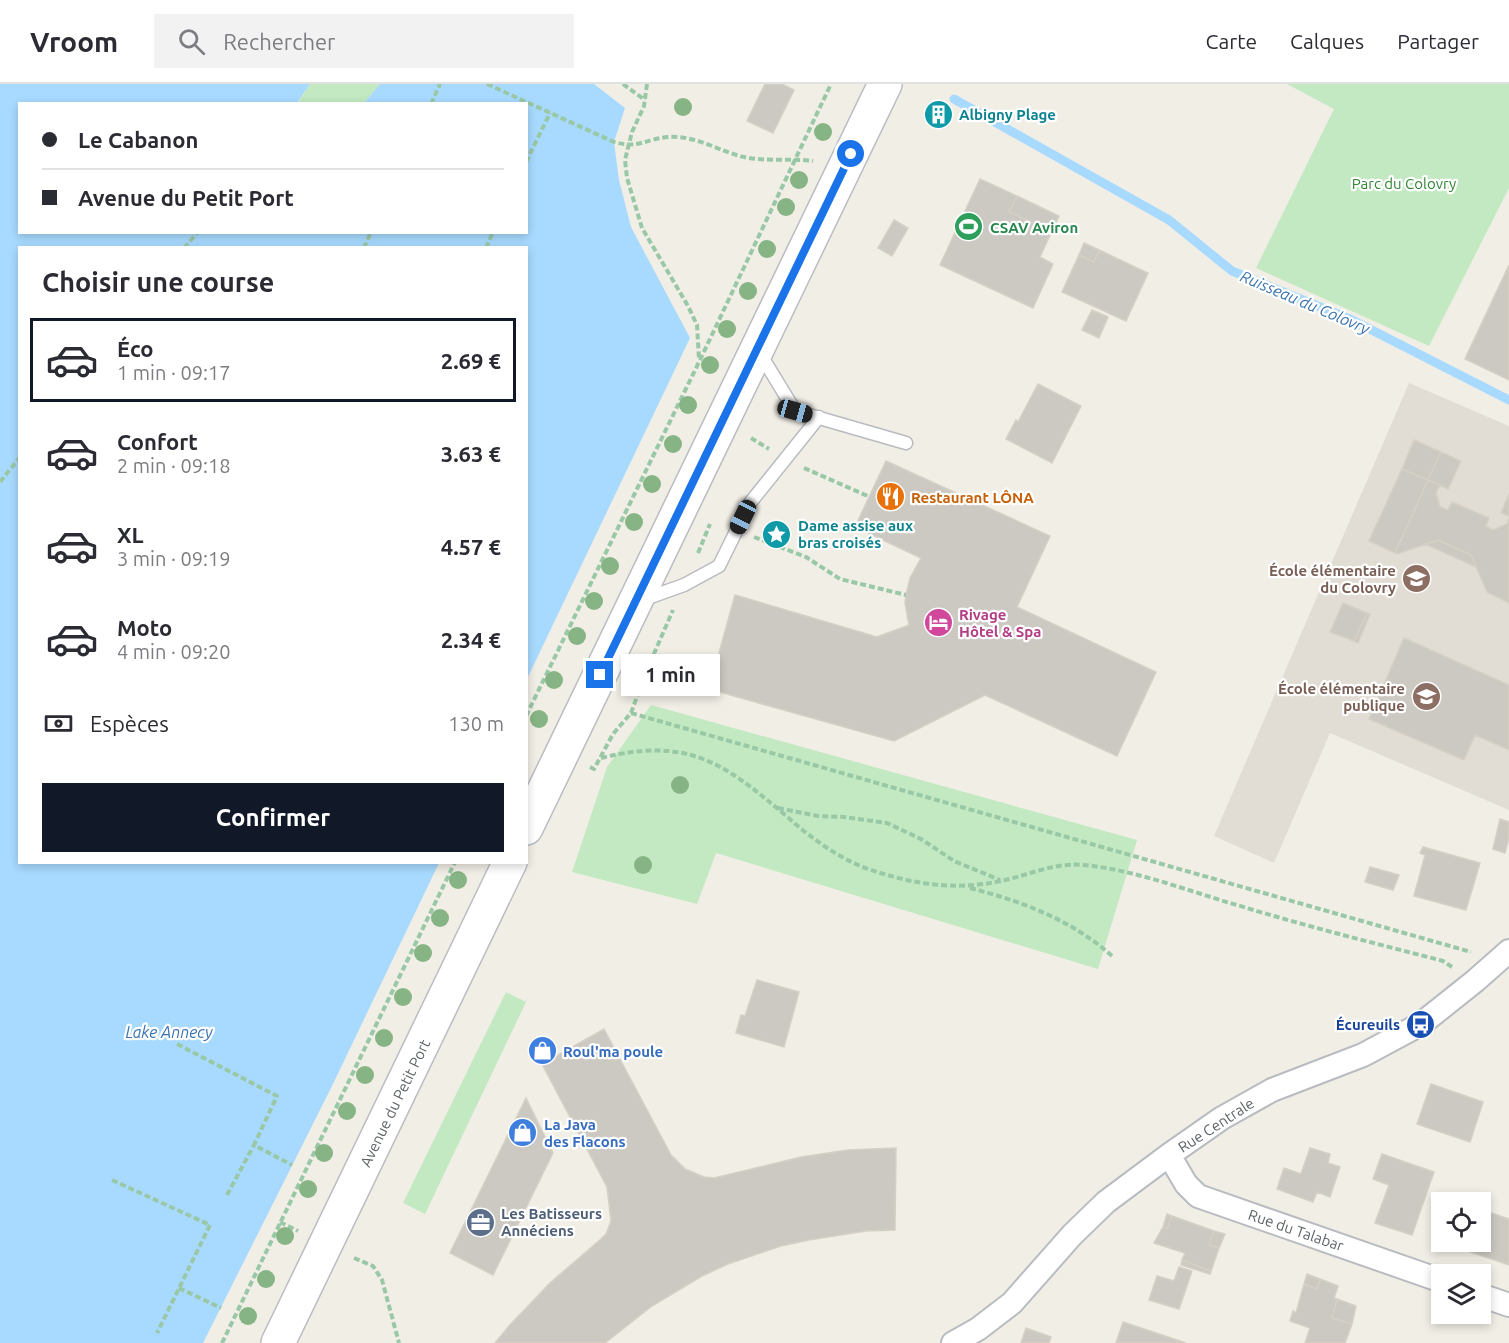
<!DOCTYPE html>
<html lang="fr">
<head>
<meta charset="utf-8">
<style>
  :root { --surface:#fff; --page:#f2f2f3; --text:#2b2b33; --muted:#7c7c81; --line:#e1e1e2; --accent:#111827 }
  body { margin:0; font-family:Ubuntu,sans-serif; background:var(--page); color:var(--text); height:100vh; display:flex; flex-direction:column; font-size:22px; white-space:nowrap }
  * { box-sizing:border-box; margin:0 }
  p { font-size:20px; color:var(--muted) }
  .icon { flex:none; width:33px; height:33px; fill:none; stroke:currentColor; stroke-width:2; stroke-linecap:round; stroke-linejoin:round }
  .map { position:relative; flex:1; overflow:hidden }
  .drawer { position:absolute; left:18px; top:162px; width:510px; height:618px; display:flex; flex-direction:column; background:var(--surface); border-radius:0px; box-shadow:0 3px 9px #0003 }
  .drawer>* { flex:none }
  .banner { position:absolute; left:18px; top:18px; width:510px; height:132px; border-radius:0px; box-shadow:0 3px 9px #0003; display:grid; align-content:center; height:132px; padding:0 24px; background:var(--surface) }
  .fabs { position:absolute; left:1431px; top:1108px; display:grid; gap:12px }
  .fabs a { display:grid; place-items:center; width:60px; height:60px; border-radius:0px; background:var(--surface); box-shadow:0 3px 9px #0003; font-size:30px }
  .end { position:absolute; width:27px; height:27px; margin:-14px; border:8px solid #1a73e8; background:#fff; box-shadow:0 0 0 3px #fff }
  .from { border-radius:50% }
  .bubble { position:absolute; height:42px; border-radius:0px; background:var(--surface); box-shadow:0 3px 9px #0003; font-size:20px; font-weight:700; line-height:42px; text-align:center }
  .car { position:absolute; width:18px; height:36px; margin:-18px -9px; border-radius:8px; box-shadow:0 0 4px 2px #0007; background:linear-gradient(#222 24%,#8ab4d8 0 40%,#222 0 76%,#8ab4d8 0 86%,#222 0) }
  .banner b { display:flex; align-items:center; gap:21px; height:57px; font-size:22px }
  .banner b+b { border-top:2px solid var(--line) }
  .banner i { width:15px; height:15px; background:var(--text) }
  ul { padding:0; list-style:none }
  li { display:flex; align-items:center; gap:18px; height:84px; margin:0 12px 9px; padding:0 12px; border:3px solid transparent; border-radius:0px }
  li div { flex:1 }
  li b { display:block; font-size:22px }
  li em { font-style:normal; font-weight:700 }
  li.on { border-color:var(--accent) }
  li>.icon { width:54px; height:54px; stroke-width:1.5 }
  h2 { padding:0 24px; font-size:27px; line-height:72px }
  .pay { display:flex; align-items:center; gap:15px; height:66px; padding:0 24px; font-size:22px }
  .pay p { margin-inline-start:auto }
  .primary-button { display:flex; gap:12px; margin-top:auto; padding:12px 24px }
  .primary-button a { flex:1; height:69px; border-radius:0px; background:var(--accent); color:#fff; font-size:24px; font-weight:700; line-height:69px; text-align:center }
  header { display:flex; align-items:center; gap:36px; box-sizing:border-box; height:84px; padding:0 30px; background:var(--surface); border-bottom:2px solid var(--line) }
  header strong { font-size:28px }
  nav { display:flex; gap:33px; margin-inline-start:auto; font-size:21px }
  .search { width:420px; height:54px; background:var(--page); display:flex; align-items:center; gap:15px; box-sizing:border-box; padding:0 21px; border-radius:0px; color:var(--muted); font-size:22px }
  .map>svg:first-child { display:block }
</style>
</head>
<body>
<header>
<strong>Vroom</strong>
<div class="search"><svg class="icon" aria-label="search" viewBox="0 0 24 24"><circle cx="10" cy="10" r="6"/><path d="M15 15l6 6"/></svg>Rechercher</div>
<nav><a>Carte</a><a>Calques</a><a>Partager</a></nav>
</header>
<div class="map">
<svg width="1509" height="1259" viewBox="0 0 1509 1259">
  <rect width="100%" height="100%" fill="#f1eee6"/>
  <path fill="#e1ddd4" d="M1409,299L1509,342V726L1330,649L1274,779L1214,752Z"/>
  <path fill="#c2e9c1" d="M310,0H380L364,19L297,20Z
    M1287,0H1509V104L1429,262L1256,184L1334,25Z
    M651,621L1137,756L1098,885L716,769L697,820L572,788L607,683Z
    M506,908L526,918L425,1130L403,1119Z"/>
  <path fill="#a8daff" d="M0,0H310L297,19L20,20V148H526V20L364,19L380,0H594L625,24L614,58L619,96L631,143L690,254L527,595L526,164H20V778L439,779L332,1002L203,1259H0Z"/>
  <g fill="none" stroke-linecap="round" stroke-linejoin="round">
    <path stroke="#a8daff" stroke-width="9" d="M954,15L1169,136L1232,187L1352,236L1509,316"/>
  </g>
  <path fill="#ccc9c3" stroke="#d6d0c4" stroke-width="1.5" d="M765,0H782L794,6L773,49L747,37Z
    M934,17L952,27L943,44L925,34Z
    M980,95L1017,112L1009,128L1052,147L1040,173L1053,180L1033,224L940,181Z
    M1017,112L1059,132L1052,147L1009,128Z
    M894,136L908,144L892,172L878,164Z
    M1084,159L1099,166L1094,178L1079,171Z
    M1099,166L1148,189L1126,237L1062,208L1079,171L1094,178Z
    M1509,181V296L1465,275Z
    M1092,226L1108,233L1099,254L1082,246Z
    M1038,300L1081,322L1052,379L1006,355L1016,336L1018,338Z
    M1414,356L1441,368L1428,396L1402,385Z
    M1441,368L1461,377L1448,405L1428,396Z
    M886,377L1050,452L1017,523L1156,588L1117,672L985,611L894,657L709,605L735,511L877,553L909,541L905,519L906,511L910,494L921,474L855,443Z
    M1402,385L1428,396L1395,469L1369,457Z
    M1428,396L1440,401L1436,409L1440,423L1448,426L1452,418L1489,434L1486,442L1493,446L1507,440L1509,435V519L1487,508L1471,471L1438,456L1397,470L1395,469Z
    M1509,410V432L1501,429Z
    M1438,456L1471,471L1476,483L1425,460Z
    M1343,519L1367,529L1354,557L1330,548Z
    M1367,529L1370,530L1358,559L1354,557Z
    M1404,554L1509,601V666L1475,651L1464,676L1369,635Z
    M1500,735L1509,738V754L1505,769L1493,765Z
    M1423,763L1480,779L1466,826L1414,812L1425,771L1420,769Z
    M1370,783L1399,791L1393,806L1365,798Z
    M757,896L799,908L784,963L736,949L741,931L745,932Z
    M604,945L671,1071L685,1085L704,1093L714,1094L801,1073L848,1066L896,1064L895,1146L866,1147L809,1156L781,1162L728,1180L702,1192L652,1222L605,1259H495L509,1242L550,1199L601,1155L606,1150L611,1137L607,1103L542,980Z
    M1431,1000L1483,1018L1470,1058L1417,1040Z
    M526,1014L553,1069L493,1191L450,1169Z
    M1310,1064L1330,1070L1328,1079L1340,1083L1330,1113L1317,1108L1313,1118L1277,1105L1284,1084L1301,1090Z
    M1382,1070L1434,1088L1412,1151L1375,1139L1389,1101L1373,1095Z
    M1491,1129L1509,1135V1181L1465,1166L1468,1158H1480V1147L1484,1148Z
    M1167,1130L1172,1132L1167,1145L1163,1143Z
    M1172,1132L1214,1147L1209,1161L1219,1164L1211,1187L1182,1176L1185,1169L1154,1159L1163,1143L1167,1145Z
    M1214,1147L1225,1150L1219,1164L1209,1161Z
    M1182,1176L1211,1187L1210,1190L1181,1181Z
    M1179,1183L1192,1187L1179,1225L1149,1216L1157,1192L1174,1197Z
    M1307,1190L1320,1195L1317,1205L1304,1200Z
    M1320,1195L1338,1202L1334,1214L1337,1215L1332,1234L1352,1240L1345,1259H1305L1310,1244L1290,1237L1293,1227L1296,1229L1304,1200L1317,1205Z
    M1337,1215L1356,1222L1352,1240L1332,1234Z
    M1123,1238L1186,1259H1116Z
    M1026,1244L1051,1253L1049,1259H1021Z"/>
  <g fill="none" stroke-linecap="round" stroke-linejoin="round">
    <defs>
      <path id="lane" d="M759,268L795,327L906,359
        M642,516L684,501L719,482L750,419L819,333"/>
      <path id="street" d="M1169,1071L1186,1100L1198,1112L1442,1197
        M1480,1211L1509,1221
        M953,1259L978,1245L1012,1219L1072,1151L1106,1118L1169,1071L1222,1034L1272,1006L1363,971L1421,940L1475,897L1509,867"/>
      <path id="secondary" d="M526,744L885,0
        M278,1259L510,778"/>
    </defs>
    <use href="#lane" stroke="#b8bcc0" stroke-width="15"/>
    <use href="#street" stroke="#b8bcc0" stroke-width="26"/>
    <use href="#secondary" stroke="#b9bdc2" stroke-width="36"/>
    <path stroke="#99c8a6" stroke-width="4" stroke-dasharray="6 3" stroke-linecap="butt" d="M487,0L614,58C639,65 645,55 668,53C696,51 718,67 744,73C766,78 791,74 813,77
      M623,0L645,16
      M647,0L644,22L632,48L625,76L627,94L642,144L688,222L697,241L699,275
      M431,20L440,0
      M526,78L550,29
      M184,164L198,148
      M364,164L371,148
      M486,164L493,148
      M751,354L769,365
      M804,384L870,413
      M0,398L20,373
      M754,453L806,473L840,495L906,511
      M698,469L710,440
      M631,629L1471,868
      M526,632L700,276L831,0
      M601,674C686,653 722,677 785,731C810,753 836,773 868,785C912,800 954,807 1001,797C1029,791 1055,778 1084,781C1136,786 1188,807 1237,821C1305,842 1374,859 1443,877L1452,883
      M590,683L594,685L613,650L631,629L646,588L673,526
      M778,724L818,732L844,733L887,739L921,755L954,777L1000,796
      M970,804C1021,817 1072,836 1112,872
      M177,960L277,1012L254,1061L292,1081
      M112,1096L210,1141L157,1249
      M227,1111L254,1061
      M280,1138L298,1147
      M354,1174L373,1182L382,1196L399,1259
      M179,1204L221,1224
      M222,1259L455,778"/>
    <use href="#lane" stroke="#fff" stroke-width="12"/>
    <use href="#street" stroke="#fff" stroke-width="22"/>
    <use href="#secondary" stroke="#fff" stroke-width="33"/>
  </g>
  <g fill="#87b484">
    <circle cx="683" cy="23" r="9"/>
    <circle cx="823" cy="48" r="9"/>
    <circle cx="799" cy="96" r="9"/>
    <circle cx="786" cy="123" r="9"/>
    <circle cx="767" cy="165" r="9"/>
    <circle cx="748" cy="207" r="9"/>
    <circle cx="727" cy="245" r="9"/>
    <circle cx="710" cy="281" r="9"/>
    <circle cx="688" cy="321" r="9"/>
    <circle cx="673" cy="360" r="9"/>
    <circle cx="652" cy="400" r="9"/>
    <circle cx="634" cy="438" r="9"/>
    <circle cx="610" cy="482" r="9"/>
    <circle cx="594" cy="517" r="9"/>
    <circle cx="577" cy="552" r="9"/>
    <circle cx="554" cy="596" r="9"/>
    <circle cx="539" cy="635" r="9"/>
    <circle cx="680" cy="701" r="9"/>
    <circle cx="643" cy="781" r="9"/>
    <circle cx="458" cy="796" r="9"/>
    <circle cx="440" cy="834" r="9"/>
    <circle cx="423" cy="869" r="9"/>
    <circle cx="403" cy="913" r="9"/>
    <circle cx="384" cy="954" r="9"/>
    <circle cx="365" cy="991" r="9"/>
    <circle cx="347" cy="1027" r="9"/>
    <circle cx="324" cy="1069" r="9"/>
    <circle cx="308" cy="1105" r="9"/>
    <circle cx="285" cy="1152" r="9"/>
    <circle cx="266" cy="1195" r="9"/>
    <circle cx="248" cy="1232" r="9"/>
  </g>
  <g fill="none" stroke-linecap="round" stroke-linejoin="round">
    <path stroke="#1a73e8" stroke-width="8" d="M600,591L851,70"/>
  </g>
  <defs>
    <symbol id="building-disc" viewBox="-11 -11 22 22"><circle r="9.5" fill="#0f9aa8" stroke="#fff"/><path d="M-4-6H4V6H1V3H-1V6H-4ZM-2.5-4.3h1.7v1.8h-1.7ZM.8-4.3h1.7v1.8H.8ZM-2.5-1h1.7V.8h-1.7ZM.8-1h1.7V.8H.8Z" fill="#fff"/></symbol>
    <symbol id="stadium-disc" viewBox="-11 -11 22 22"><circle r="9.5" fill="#2e9e5b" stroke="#fff"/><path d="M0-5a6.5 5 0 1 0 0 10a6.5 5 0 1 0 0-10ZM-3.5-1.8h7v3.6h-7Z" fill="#fff"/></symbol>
    <symbol id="restaurant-disc" viewBox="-11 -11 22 22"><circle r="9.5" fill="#e8710a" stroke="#fff"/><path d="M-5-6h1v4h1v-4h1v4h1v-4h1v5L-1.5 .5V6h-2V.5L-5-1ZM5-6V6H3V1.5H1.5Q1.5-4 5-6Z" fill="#fff"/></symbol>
    <symbol id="sight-disc" viewBox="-11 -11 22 22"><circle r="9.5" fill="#0f9aa8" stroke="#fff"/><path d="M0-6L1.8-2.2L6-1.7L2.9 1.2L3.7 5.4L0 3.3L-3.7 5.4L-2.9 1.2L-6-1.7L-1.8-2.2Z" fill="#fff"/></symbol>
    <symbol id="school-disc" viewBox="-11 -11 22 22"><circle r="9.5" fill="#8d6e63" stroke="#fff"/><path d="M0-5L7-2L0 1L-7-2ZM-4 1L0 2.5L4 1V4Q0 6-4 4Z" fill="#fff"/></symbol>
    <symbol id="hotel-disc" viewBox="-11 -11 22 22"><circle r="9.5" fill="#d1479c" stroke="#fff"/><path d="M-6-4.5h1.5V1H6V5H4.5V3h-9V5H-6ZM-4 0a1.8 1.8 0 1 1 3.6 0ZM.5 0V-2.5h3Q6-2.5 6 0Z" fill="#fff"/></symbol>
    <symbol id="bus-disc" viewBox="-11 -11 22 22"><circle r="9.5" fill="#1a4fb4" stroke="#fff"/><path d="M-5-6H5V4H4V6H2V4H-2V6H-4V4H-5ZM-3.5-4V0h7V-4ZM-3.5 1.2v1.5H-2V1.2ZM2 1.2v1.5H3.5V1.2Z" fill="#fff"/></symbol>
    <symbol id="shop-disc" viewBox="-11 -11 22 22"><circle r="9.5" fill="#3f7fe0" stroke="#fff"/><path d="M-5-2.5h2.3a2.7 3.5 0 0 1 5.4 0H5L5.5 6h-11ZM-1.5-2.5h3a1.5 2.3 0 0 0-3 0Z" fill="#fff"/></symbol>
    <symbol id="office-disc" viewBox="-11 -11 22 22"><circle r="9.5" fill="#5c6f8a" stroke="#fff"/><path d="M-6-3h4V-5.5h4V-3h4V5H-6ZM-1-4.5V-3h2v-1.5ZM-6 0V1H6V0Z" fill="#fff"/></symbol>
  </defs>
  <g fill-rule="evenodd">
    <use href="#building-disc" x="922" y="14" width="33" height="33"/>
    <use href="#stadium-disc" x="952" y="126" width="33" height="33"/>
    <use href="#restaurant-disc" x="874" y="396" width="33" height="33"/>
    <use href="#sight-disc" x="760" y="434" width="33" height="33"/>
    <use href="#school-disc" x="1400" y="478" width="33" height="33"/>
    <use href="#hotel-disc" x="922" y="522" width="33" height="33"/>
    <use href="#school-disc" x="1410" y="596" width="33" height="33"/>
    <use href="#bus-disc" x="1404" y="924" width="33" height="33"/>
    <use href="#shop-disc" x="526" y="950" width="33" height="33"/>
    <use href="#shop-disc" x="506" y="1032" width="33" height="33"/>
    <use href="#office-disc" x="464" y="1122" width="33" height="33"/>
  </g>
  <g text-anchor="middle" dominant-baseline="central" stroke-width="4.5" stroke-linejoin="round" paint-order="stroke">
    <g font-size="15" font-weight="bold" fill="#0d838f" stroke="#fff" text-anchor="start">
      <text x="959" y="30">Albigny Plage</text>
      <text x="798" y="441">Dame assise aux<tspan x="798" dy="17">bras croisés</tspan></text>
    </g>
    <g font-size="15" fill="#308433" stroke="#fff">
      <text x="1404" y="99">Parc du Colovry</text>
    </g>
    <g font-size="15" font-weight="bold" fill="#27864d" stroke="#fff" text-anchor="start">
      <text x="990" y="143">CSAV Aviron</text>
    </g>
    <g font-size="15" font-weight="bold" fill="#c56008" stroke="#fff" text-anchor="start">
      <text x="911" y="413">Restaurant LÔNA</text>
    </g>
    <g font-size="15" font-weight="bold" fill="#785e54" stroke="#fff" text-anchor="end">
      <text x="1396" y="486">École élémentaire<tspan x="1396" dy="17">du Colovry</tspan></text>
      <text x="1405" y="604">École élémentaire<tspan x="1405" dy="17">publique</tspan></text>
    </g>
    <g font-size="15" font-weight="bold" fill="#b23c85" stroke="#fff" text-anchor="start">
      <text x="959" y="530">Rivage<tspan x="959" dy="17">Hôtel &amp; Spa</tspan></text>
    </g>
    <g font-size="15" font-weight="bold" fill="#164399" stroke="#fff" text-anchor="end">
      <text x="1400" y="940">Écureuils</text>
    </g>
    <g font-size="15" font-weight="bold" fill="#366cbe" stroke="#fff" text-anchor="start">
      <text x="563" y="967">Roul'ma poule</text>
      <text x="544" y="1040">La Java<tspan x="544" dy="17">des Flacons</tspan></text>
    </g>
    <g font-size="15" fill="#5d6267" stroke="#fff">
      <text transform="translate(395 1019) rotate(-64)">Avenue du Petit Port</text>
      <text transform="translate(1216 1041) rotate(-33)">Rue Centrale</text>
      <text transform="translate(1296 1146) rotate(19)">Rue du Talabar</text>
    </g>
    <g font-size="15" font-weight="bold" fill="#4e5e75" stroke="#fff" text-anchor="start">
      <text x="501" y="1129">Les Batisseurs<tspan x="501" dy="17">Annéciens</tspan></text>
    </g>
    <g font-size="16" font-style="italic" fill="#3b74af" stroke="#fff">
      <text transform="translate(1305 218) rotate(23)">Ruisseau du Colovry</text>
      <text x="169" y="948">Lake Annecy</text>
    </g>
  </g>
</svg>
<div class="fabs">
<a><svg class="icon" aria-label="locate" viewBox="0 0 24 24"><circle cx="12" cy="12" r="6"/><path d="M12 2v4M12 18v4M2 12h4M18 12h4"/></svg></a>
<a><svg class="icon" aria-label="layers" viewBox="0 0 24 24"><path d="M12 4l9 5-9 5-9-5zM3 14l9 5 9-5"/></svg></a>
</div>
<i class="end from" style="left:851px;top:70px"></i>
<i class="end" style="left:600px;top:591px"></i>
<div class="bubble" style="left:621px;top:570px;width:99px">1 min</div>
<i class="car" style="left:795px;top:327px;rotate:106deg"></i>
<i class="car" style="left:743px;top:433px;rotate:206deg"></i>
<div class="banner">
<b><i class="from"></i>Le Cabanon</b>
<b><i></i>Avenue du Petit Port</b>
</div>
<section class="drawer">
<h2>Choisir une course</h2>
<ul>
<li class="on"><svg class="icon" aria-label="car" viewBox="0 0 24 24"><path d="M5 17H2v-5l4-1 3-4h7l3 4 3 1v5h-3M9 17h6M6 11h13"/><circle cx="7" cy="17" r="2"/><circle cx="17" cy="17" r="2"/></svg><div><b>Éco</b><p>1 min · 09:17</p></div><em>2.69 €</em></li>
<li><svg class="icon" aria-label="car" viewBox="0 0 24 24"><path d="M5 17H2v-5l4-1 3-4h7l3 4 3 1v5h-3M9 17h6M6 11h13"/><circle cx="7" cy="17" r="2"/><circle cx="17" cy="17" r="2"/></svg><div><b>Confort</b><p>2 min · 09:18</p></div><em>3.63 €</em></li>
<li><svg class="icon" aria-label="car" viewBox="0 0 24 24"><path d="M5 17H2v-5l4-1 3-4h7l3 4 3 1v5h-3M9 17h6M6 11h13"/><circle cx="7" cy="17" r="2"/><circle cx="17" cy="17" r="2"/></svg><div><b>XL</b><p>3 min · 09:19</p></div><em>4.57 €</em></li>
<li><svg class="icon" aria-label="car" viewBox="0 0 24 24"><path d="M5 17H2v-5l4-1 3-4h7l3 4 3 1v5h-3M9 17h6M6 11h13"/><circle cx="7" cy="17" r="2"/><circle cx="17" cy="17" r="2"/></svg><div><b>Moto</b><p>4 min · 09:20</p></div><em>2.34 €</em></li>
</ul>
<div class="pay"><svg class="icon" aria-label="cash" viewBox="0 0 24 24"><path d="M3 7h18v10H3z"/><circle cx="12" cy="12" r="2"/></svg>Espèces<p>130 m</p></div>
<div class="primary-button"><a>Confirmer</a></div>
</section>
</div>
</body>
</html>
